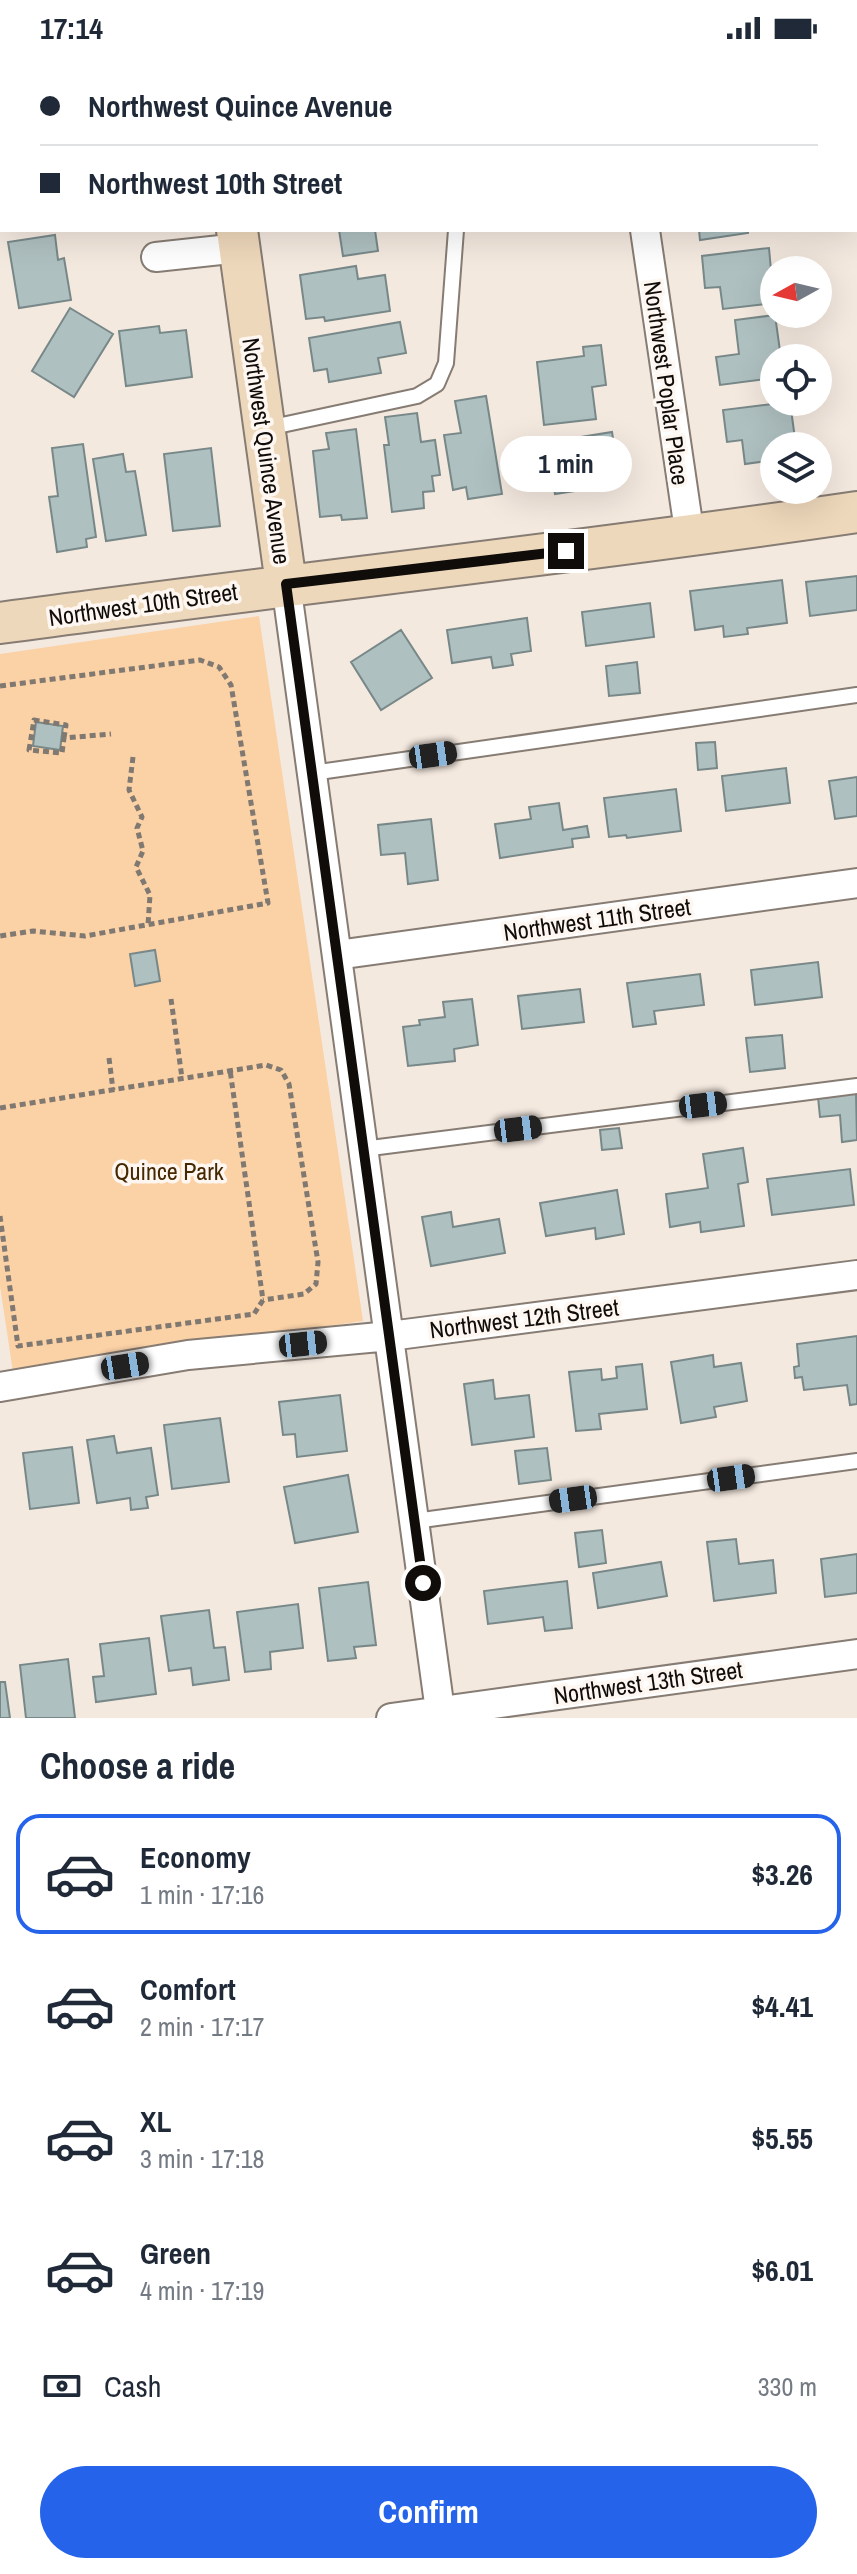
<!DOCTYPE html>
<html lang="en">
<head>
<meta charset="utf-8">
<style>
  :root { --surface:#fff; --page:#f2f2f3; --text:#1f2937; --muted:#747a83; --line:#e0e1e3; --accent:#2563eb }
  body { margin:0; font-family:"Archivo Narrow",sans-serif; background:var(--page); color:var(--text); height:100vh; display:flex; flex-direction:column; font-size:30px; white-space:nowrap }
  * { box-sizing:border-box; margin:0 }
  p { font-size:26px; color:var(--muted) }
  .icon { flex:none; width:44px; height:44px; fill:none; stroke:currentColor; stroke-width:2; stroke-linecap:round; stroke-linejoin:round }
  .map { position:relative; height:1662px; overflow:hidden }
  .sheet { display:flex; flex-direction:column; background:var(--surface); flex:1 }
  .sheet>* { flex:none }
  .banner { position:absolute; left:0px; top:0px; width:858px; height:176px; box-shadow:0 8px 32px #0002; display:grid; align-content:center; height:176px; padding:0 40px; background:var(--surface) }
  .needle { width:52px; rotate:262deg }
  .tools { position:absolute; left:760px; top:200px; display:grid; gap:16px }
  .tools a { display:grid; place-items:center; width:72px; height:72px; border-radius:50%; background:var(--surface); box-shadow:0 8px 32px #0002; font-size:40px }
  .end { position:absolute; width:36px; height:36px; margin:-18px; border:10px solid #100c09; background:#fff; box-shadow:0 0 0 4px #fff }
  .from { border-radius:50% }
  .bubble { position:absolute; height:56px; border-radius:28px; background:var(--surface); box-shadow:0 8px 32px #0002; font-size:26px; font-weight:700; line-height:56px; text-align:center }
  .car { position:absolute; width:24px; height:48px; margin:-24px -12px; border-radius:10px; box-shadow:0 0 6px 2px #0007; background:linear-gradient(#222 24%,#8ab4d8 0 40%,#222 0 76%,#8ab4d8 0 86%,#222 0) }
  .banner b { display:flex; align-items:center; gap:28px; height:76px; font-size:30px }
  .banner b+b { border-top:2px solid var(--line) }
  .banner i { width:20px; height:20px; background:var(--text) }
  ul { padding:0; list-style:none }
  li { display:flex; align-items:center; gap:24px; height:120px; margin:0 16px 12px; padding:0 24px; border:4px solid transparent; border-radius:24px }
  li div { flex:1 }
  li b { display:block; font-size:30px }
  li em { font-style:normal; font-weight:700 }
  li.active { border-color:var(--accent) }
  li>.icon { width:72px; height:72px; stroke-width:1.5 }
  h2 { padding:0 40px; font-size:36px; line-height:96px }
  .pay { display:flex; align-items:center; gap:20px; height:88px; padding:0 40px; font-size:30px }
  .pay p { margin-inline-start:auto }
  .action { display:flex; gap:16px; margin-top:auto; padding:16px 40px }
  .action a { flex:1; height:92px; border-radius:48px; background:var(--accent); color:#fff; font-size:32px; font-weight:700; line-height:92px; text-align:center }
  .status { display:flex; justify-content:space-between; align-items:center; height:56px; padding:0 40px; background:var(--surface); direction:ltr }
  .status svg { height:22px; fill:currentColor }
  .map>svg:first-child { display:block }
</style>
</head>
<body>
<div class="status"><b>17:14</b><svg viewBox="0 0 49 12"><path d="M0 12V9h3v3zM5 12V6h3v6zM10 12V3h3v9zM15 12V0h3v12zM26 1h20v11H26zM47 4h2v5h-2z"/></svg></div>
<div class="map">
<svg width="857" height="1662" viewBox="0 0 857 1662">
  <rect width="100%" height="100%" fill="#f4e9df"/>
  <path fill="#fbd1a6" d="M259,560L363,1265L13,1316L0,1230V598Z"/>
  <path fill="#afc0c1" stroke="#788889" stroke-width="2" d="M0,0H45L46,2H2L0,43Z
    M299,0H369V2H291Z
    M673,0H741V2H674Z
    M339,174H375L378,195L343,200Z
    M699,174H748V177L700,184Z
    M55,179L58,204L64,202L71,244L19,252L8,186Z
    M769,192L774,247L723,253L720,231L705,232L702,200Z
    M356,210L358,223L385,219L390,255L325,265L324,261L306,263L300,219Z
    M70,252L113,278L74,341L32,315Z
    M775,259L781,302H774V322L720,329L716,301L739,298L735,264Z
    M400,266L406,297L378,302L381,317L329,326L327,313L314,315L309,282Z
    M159,270L160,277L186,274L192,321L126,330L119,275Z
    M601,289L606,329L592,331L596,363L544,369L537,306L584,300L583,291Z
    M486,340L502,438L468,443L466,431L453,434L444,379L461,377L455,345Z
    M790,346L796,390H774V404L745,408L742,384L727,386L723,354Z
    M417,357L421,386L435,384L440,419L432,420L434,435L423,436L424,452L392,456L384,389H389L385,361Z
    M356,373L367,462L342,464L341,459L320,461L313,395L329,393L326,377Z
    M612,376L620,428L555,438L552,420L542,421L537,388Z
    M83,388L96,481L86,483L87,491L57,496L49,441L58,440L52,392Z
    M211,392L220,470L173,475L164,398Z
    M123,398L126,416L135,415L146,479L106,485L93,403Z
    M857,520V554L810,560L806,526Z
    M782,524L787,567L747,572L748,578L724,581L723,570L695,574L690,535Z
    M650,547L654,581L586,590L582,556Z
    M527,562L531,595L511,598L513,609L493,612L491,601L452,607L447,574Z
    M401,574L432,622L381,654L351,606Z
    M637,606L640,637L609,640L606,610Z
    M36,666L63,670L60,694L33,690Z
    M715,686L717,712L698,714L696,687Z
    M786,712L790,747L726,755L722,720Z
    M857,721V760L835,763L829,725Z
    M676,733L681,775L627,782L626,779L609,781L604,742Z
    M559,747L563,774L587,770L589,781L572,783L573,791L500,802L495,768L531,763L529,751Z
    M431,763L438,824L408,828L405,797L381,799L378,769Z
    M155,894L160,925L135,930L130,898Z
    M818,906L822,941L755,949L751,914Z
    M700,918L704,949L654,955L656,968L633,971L627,927Z
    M580,933L584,966L522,973L518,940Z
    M472,943L478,989L454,993L455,1005L408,1010L403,971L420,969L419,964L445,961L443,946Z
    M782,979L785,1012L750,1016L746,982Z
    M856,1037L857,1084L842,1086L840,1059L820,1061L818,1041Z
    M619,1072L622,1092L602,1094L600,1074Z
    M743,1092L748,1126L738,1128L744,1170L701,1176L700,1166L670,1171L666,1138L708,1132L703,1098Z
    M850,1113L854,1149L772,1159L767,1123Z
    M617,1134L624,1178L596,1183L595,1172L546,1180L540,1147Z
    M451,1156L453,1171L499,1163L505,1197L431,1210L422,1161Z
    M857,1280V1348L850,1349L847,1329L804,1334L802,1321L795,1322L794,1311L799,1310L797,1288Z
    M713,1299L714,1311L741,1307L747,1345L714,1351L716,1361L681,1367L671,1306Z
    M642,1308L647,1353L599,1358L601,1373L576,1375L569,1316L601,1313L602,1324L617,1322L616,1311Z
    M493,1324L495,1343L529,1339L534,1381L472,1389L464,1328Z
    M340,1339L347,1395L297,1401L295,1378L283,1379L279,1346Z
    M220,1362L229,1426L172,1433L164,1369Z
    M114,1380L117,1397L151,1392L158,1439L146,1441L148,1452L131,1454L130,1442L97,1447L87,1384Z
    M72,1391L79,1447L30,1453L23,1397Z
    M547,1392L551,1424L519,1428L515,1395Z
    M348,1419L358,1476L295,1487L284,1431Z
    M602,1474L606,1507L579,1511L575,1477Z
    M736,1483L739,1508L773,1504L776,1537L714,1545L707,1486Z
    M857,1498V1537L825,1541L821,1503Z
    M661,1506L667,1540L598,1552L593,1517Z
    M567,1525L572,1572L545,1575L543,1561L488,1568L484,1535Z
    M368,1526L376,1589L354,1591L356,1602L328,1605L319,1532Z
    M298,1548L303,1592L270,1596L271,1613L245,1616L237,1556Z
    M209,1554L214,1592L225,1591L229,1624L193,1629L191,1612L169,1615L161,1560Z
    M149,1582L156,1638L96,1646L93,1621L104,1620L100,1588Z
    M68,1603L75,1662H26L20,1609Z
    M0,1626H5L10,1662H0Z"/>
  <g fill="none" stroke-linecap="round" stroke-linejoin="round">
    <defs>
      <path id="lane" d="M421,0L422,2
        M268,372L417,340L437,328L446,307L456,174
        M312,717L857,639
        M363,1093L857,1030
        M415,1465L857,1405"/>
      <path id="street" d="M619,0L620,2
        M645,174L690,481
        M156,201L239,192
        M286,528L441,1662
        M337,899L857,827
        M0,1331L188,1299L390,1280L857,1219
        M391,1662L857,1598"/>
      <path id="secondary" d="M213,0V2
        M237,174L286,528
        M0,567C286,528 572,498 857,456"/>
    </defs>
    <use href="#lane" stroke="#867c73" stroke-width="18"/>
    <use href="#street" stroke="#867c73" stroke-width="32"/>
    <use href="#secondary" stroke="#867c73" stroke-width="44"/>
    <path stroke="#807972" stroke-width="5" stroke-dasharray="6 4" stroke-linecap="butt" d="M0,630L200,604L219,611L231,629L268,847L85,880L33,875L0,880
      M64,682L66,669L34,664L29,694L62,697L64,682L111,678
      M133,701L129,734L142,761L137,772L143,795L136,811L150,839L148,869
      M171,943L182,1022
      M109,1002L113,1034
      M0,1052L266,1009L281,1014L289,1028L318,1206L316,1228L304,1238L263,1244
      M0,1160L18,1290L254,1258L263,1244L230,1014"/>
    <use href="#lane" stroke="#fff" stroke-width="14"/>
    <use href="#street" stroke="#fff" stroke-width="28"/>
    <use href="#secondary" stroke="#eed8bb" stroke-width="40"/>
  </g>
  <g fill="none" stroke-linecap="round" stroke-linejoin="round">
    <path stroke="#100c09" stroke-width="10" d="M423,1527L286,528L566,495"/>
  </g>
  <g text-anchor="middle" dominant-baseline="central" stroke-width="7" stroke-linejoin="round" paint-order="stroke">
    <g font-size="24" fill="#100c09" stroke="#fef7f1">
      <text transform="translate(667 327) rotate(82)">Northwest Poplar Place</text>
      <text transform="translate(267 395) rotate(82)">Northwest Quince Avenue</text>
      <text transform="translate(143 548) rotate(-8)">Northwest 10th Street</text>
      <text transform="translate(597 863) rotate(-8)">Northwest 11th Street</text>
      <text transform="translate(524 1262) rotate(-7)">Northwest 12th Street</text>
      <text transform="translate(648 1626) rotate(-8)">Northwest 13th Street</text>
    </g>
    <g font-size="24" fill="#452700" stroke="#fef7f1">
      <text x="169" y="1115">Quince Park</text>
    </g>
  </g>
</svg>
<div class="tools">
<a><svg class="needle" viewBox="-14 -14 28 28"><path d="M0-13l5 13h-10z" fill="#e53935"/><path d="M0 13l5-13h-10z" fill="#747a83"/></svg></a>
<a><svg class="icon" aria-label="locate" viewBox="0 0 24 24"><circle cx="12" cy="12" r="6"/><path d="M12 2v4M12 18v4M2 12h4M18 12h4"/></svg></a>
<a><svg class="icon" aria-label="layers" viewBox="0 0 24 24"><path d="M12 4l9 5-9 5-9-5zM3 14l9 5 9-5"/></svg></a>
</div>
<i class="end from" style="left:423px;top:1527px"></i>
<i class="end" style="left:566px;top:495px"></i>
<div class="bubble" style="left:500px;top:380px;width:132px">1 min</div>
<i class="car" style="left:433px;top:699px;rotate:82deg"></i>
<i class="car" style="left:703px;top:1049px;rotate:83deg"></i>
<i class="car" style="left:518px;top:1073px;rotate:83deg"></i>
<i class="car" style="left:303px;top:1288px;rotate:84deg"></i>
<i class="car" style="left:125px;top:1310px;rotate:81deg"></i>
<i class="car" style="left:731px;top:1422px;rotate:82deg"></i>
<i class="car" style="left:573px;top:1443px;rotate:262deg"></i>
<div class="banner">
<b><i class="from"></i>Northwest Quince Avenue</b>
<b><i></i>Northwest 10th Street</b>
</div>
</div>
<section class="sheet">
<h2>Choose a ride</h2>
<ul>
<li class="active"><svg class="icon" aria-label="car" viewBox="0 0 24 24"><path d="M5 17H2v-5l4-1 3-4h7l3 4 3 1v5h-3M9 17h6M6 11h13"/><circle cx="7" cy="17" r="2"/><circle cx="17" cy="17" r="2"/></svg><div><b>Economy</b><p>1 min · 17:16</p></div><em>$3.26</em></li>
<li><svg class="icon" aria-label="car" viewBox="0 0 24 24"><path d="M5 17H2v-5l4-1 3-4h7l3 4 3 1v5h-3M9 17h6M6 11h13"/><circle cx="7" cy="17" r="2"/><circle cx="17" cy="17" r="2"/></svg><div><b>Comfort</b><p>2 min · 17:17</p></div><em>$4.41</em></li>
<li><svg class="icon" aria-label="car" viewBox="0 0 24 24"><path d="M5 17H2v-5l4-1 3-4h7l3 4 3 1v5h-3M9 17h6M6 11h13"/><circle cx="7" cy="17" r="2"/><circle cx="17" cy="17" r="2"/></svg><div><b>XL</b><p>3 min · 17:18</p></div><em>$5.55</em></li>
<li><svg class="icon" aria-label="car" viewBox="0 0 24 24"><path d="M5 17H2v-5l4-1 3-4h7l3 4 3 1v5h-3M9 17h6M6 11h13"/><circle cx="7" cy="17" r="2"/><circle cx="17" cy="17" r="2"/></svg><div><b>Green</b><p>4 min · 17:19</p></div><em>$6.01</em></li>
</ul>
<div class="pay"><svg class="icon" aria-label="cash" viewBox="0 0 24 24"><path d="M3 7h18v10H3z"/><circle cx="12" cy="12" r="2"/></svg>Cash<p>330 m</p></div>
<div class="action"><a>Confirm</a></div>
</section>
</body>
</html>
